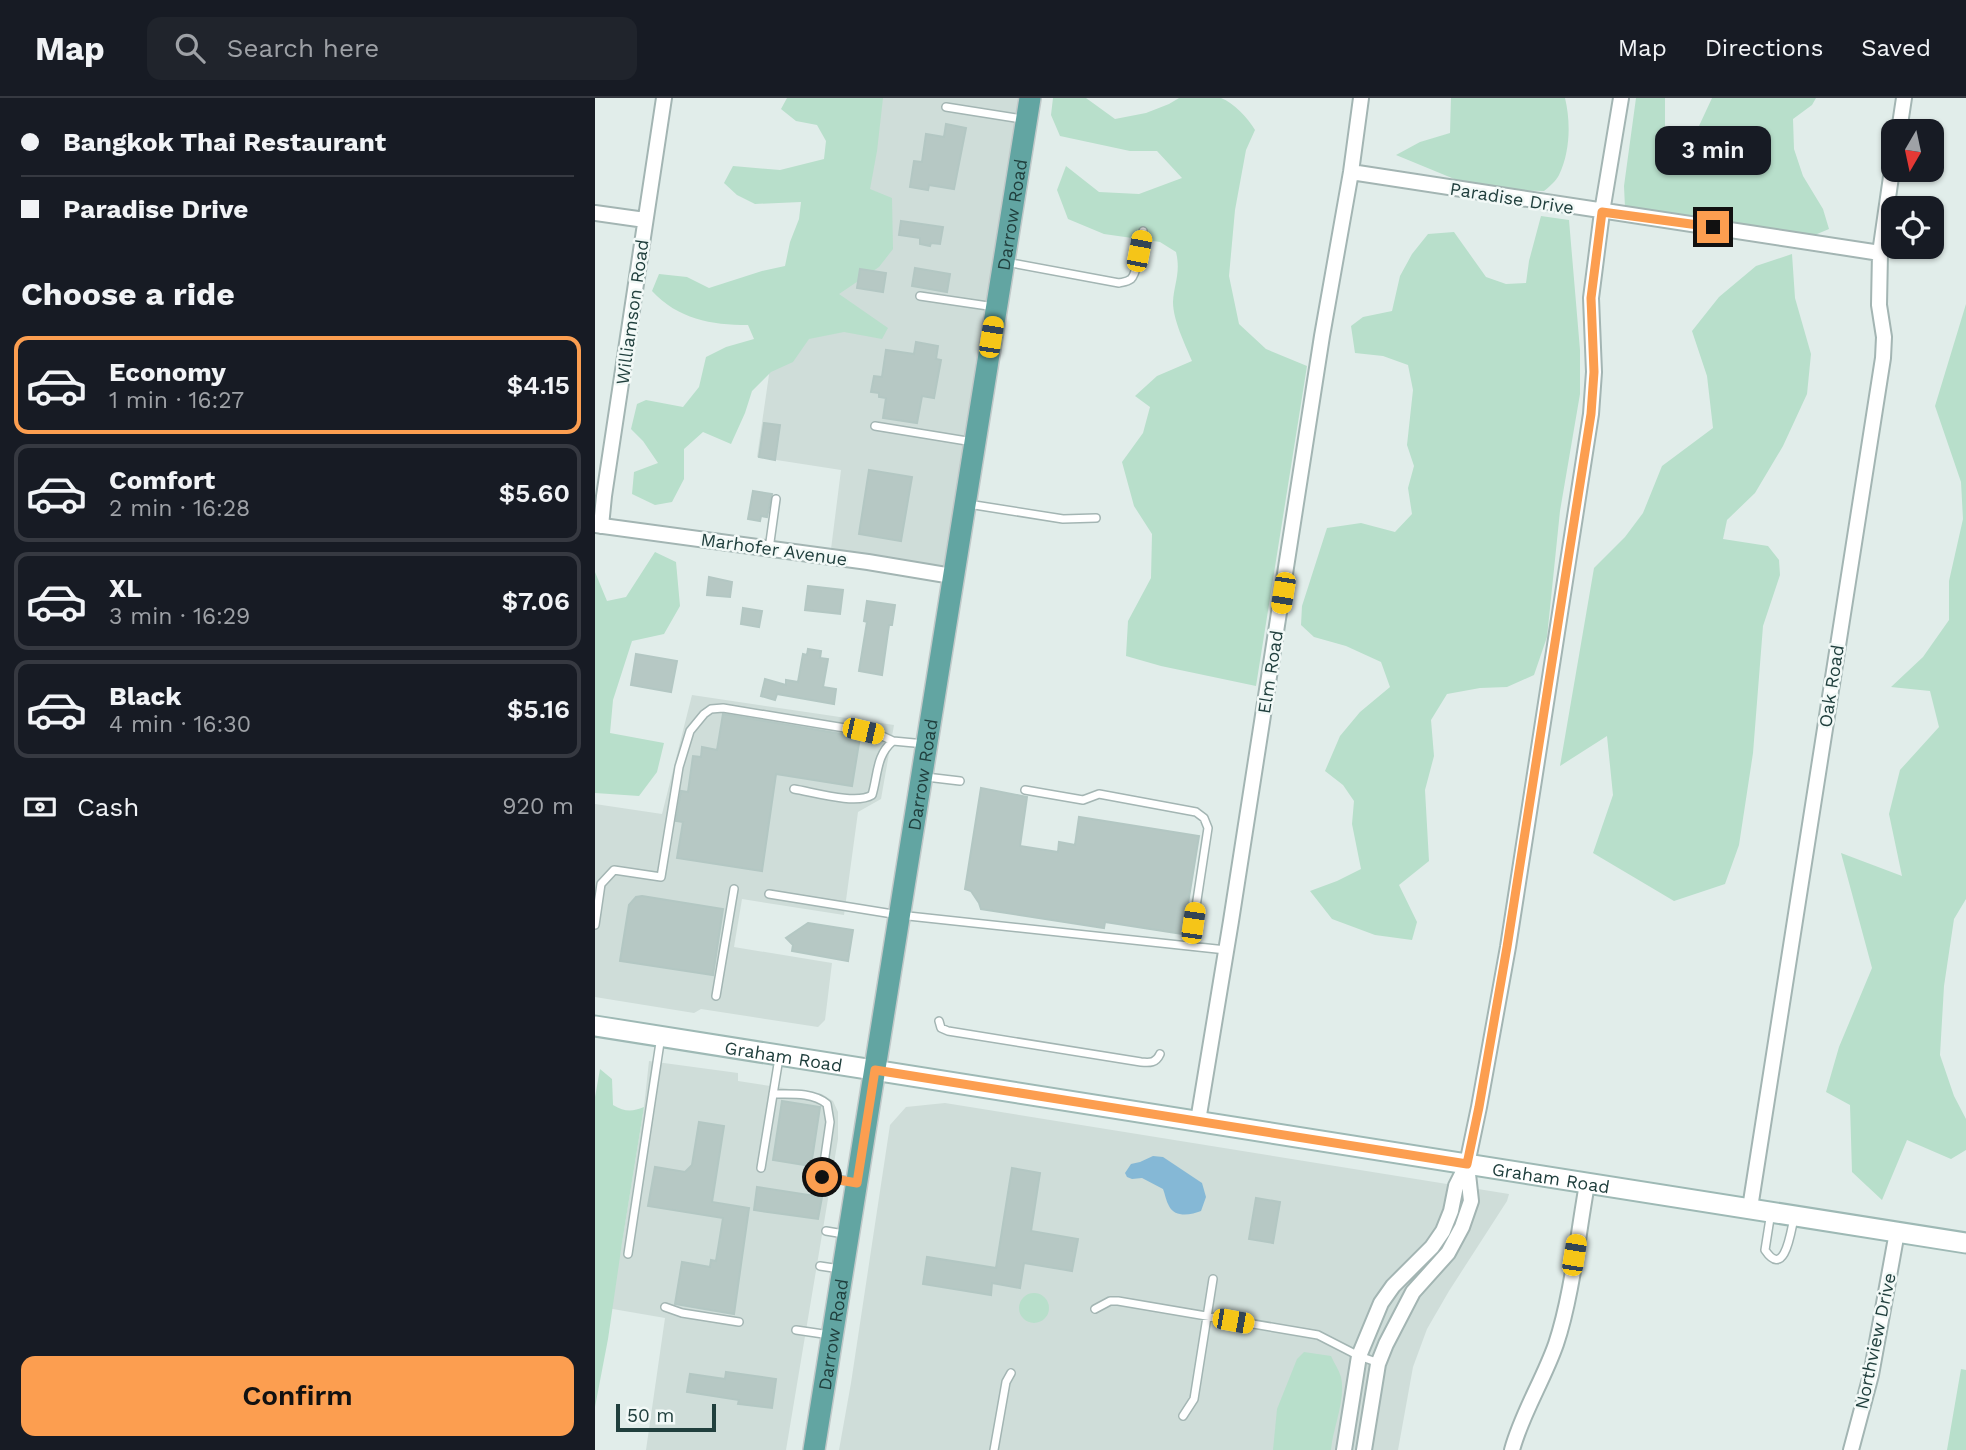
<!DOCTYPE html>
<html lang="en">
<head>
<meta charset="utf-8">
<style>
  :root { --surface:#171b24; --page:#20242c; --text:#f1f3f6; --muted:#9ea1a6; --line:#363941; --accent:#fc9e50 }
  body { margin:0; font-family:"Work Sans",sans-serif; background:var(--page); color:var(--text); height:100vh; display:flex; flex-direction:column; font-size:26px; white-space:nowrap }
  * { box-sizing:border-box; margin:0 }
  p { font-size:23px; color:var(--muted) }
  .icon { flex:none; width:38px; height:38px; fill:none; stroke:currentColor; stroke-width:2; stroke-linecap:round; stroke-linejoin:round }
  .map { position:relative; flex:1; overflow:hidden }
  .side { display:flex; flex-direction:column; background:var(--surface); width:595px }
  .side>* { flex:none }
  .banner { display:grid; align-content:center; height:154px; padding:0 21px; background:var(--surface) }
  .needle { width:46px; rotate:189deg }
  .buttons { position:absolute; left:1286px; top:21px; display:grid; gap:14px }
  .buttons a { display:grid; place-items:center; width:63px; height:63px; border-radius:14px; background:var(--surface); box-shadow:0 2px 5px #0004; font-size:35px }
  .scale { position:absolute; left:21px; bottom:18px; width:100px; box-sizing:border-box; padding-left:7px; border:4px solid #203f3d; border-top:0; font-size:19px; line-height:24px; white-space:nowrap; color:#203f3d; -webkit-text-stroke:5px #f2f9f7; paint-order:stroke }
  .end { position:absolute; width:32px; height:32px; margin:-16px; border:9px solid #fc9e50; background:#111; box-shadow:0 0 0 4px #111 }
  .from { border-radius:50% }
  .bubble { position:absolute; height:49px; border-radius:14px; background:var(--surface); box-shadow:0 2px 5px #0004; font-size:23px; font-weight:600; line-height:49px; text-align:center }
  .car { position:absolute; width:21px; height:42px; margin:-21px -10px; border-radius:9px; box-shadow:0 0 5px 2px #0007; background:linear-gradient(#f5c518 24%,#345 0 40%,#f5c518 0 76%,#345 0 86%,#f5c518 0) }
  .banner b { display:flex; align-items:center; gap:24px; height:66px; font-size:26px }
  .banner b+b { border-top:2px solid var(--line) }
  .banner i { width:18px; height:18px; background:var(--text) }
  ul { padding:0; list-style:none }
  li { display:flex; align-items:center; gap:21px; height:98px; margin:0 14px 10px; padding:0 7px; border:4px solid var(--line); border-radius:14px }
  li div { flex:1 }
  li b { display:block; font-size:26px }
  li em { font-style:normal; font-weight:600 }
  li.selected { border-color:var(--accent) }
  li>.icon { width:63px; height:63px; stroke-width:1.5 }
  h2 { padding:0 21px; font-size:32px; line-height:84px }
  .pay { display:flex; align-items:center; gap:18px; height:77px; padding:0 21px; font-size:26px }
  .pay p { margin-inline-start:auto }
  .button { display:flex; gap:14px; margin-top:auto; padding:14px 21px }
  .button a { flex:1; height:80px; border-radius:14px; background:var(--accent); color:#111; font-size:28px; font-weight:600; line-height:80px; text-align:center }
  header { display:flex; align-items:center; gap:42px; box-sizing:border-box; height:98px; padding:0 35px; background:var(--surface); border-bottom:2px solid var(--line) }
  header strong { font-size:33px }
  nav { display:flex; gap:38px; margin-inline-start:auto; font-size:24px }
  .search { width:490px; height:63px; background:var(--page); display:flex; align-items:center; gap:18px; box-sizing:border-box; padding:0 24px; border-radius:14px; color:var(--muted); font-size:26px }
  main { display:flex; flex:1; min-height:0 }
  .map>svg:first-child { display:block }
</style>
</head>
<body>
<header>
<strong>Map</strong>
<div class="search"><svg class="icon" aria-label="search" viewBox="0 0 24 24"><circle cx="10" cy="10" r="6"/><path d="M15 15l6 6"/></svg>Search here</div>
<nav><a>Map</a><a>Directions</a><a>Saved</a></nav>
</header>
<main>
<section class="side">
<div class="banner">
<b><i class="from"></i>Bangkok Thai Restaurant</b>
<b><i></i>Paradise Drive</b>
</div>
<h2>Choose a ride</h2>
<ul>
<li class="selected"><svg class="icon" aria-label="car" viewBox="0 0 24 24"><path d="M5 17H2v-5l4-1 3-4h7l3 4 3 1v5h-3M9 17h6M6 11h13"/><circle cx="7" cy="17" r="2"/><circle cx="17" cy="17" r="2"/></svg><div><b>Economy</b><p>1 min · 16:27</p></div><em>$4.15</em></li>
<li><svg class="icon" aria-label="car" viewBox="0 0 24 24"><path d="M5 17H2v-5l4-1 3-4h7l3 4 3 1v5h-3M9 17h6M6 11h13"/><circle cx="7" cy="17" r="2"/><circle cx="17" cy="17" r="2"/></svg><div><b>Comfort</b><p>2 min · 16:28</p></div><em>$5.60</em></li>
<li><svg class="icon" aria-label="car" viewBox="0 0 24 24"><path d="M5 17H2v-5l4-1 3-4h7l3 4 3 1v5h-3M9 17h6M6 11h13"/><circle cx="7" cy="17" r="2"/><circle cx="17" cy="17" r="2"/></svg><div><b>XL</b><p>3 min · 16:29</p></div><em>$7.06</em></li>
<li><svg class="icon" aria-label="car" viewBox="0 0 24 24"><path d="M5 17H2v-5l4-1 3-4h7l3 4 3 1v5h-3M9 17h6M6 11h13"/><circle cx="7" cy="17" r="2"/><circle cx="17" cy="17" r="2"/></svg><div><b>Black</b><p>4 min · 16:30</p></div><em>$5.16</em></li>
</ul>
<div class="pay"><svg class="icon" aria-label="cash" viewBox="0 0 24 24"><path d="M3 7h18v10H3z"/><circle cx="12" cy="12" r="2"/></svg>Cash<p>920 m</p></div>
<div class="button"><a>Confirm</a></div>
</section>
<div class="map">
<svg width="1371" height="1352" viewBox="0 0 1371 1352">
  <rect width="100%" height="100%" fill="#e1edea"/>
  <path fill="#cfddd9" d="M271,0H435L363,481L235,459L246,372L162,359L184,208Z
    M97,597L299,627L286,701L263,714L249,817L147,801L139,849L237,865L230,922L223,929L106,911L99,915L0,899V706L67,716Z
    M54,963L143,975V983L227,996L238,1003L243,1014V1041L191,1352H51L70,1220L12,1210L25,1156L49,1009Z
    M350,1005L914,1096L912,1103L854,1193L832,1231L818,1269L803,1352H244L256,1285L295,1027L311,1009Z"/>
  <path fill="#b8dfcb" d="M192,0H288L282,53L275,91L297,100L298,151L284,169L244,196L293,230L287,241L249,234L214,241L198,264L176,274L157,293L150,315L136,346L108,334L89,351V381L77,404L60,407L37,396L39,374L63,365L48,343L36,331L42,306L51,302L88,309L104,289L111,259L131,249L159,241L153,227C116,227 83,221 57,193L64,176L92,179L114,190L167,173L190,168L195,144L204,121L206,104L160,106L142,97L129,85L138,68L185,72L229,61L231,43L222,27L201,23L186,11Z
    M458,0H491L520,21L551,15L574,6L584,0H626C639,5 653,20 660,32L651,52L640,112L634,178L644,226L671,251L712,268L661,588L566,568L531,558L533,523L556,480L557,436L539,408L527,364L548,335L555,309L540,298L562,278L597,263C590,246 578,222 578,204C579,185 586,175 581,154L565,144L509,136L473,121L462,92L471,68L504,94L544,96L587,80L562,53H535L465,38L456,17Z
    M856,0H970C976,25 975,54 964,77C961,83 954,89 949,93L909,92L869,85L801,57L825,44L855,35Z
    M1041,0H1070V55L1078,76L1093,71L1104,28L1117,0H1221L1217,7L1198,21L1199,51L1208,78L1228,111L1234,131L1215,139L1030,110L1029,88Z
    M946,118L974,122L985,252V296L965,413L952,539L939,577L912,589L885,590L852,596L836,622L839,658L830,692L834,763L804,787L822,824L817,842L780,837L737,821L715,793L742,783L766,771L757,726L759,703L748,687L730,673L745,638L765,614L795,589L786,564L751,548L719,539L706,527L707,508L732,430L766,425L800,434L817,416L813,390L819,368L812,347L818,292L813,267L788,258L760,255L756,228L768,219L797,213L805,178L817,156L833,136L859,134L891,179L911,186L931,185L934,163Z
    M1197,156L1200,200L1216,256L1212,296L1188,348L1160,395L1132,422L1128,441L1173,448L1184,462L1185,477L1168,528L1158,655L1144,747L1130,786L1079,803L998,755L1018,697L1012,638L965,668L999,470L1030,439L1048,415L1067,368L1118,330L1112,278L1097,233L1124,199L1161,168Z
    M1371,206V801L1359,821L1349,888L1345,957L1359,998L1371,1021V1052L1356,1061L1312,1042L1287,1102L1257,1074L1255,1007L1231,994L1244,949L1277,870L1246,755L1307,778L1294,716L1305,672L1344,629L1335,593L1296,589L1328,559L1354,522V483L1368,421L1366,384L1340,308Z
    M60,454L81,464L85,508L69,536L37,543L18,602L15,635L69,645L62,674L44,698L0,695V474L12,503L31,499Z
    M5,971L17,981L18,1007C30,1014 37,1014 49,1009L27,1145L13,1241L0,1309V999Z
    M424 1210a15 15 0 1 1 30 0a15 15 0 1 1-30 0Z
    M709,1254L736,1258C739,1265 744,1272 746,1279C751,1302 738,1329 736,1352H678L682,1311L702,1261Z
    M1366,1271L1371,1272V1352H1352Z"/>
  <path fill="#85b8d6" d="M558,1058L568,1059L607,1085L611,1099L606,1113C596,1117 580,1120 574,1108C571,1103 570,1096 568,1091L547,1080L537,1081L532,1079L530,1075L536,1066L545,1064Z"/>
  <path fill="#b6c8c4" stroke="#b3c7c3" stroke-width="2" d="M351,26L371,30L359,91L334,87L333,92L315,89L319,63L327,64L331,36L349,39Z
    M306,123L348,129L345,146L336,145L335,148L325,146V140L304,137Z
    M320,170L355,176L352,194L317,188Z
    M265,171L291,175L288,194L262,190Z
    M321,244L343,248L341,261L346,262L339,300L327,298L322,325L288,320L291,300L284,299V295L276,294L279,278L287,279L291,252L319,256Z
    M169,325L185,327L180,362L164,359Z
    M274,372L317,379L306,443L264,436Z
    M158,393L177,396L172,419L166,418L165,423L153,421Z
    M114,479L137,484L135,499L112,497Z
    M213,488L248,492L245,516L210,512Z
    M272,503L300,507L297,527H294L287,577L264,573L272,524L269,523Z
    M148,510L167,513L164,529L146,526Z
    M213,551L226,553L225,560L233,561L228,589L241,591L239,606L182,596L180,602L166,598L170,581L191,587V582L203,584L208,556L212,557Z
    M41,556L82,563L76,594L36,587Z
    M128,616L265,639L257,688L181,676L167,773L82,760L88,724L81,723L86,693L93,694L98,658L106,659L107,649L122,652Z
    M386,690L432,699L425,748L463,754L464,744L480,747L484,719L604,738L588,836L510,824L509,830L386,811L384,805L376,793L370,791Z
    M47,798L128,811L118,877L25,863L34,807L41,799Z
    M213,825L258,832L253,863L197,853L198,847L191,840Z
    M187,1003L225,1009L216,1068L178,1062Z
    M104,1024L129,1028L117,1104L154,1110L139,1216L80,1206L87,1164L115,1169L116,1162L121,1163L128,1120L53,1108L60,1069L90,1074L97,1067Z
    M417,1070L445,1075L436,1133L483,1141L477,1173L429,1165L425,1190L397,1185L396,1197L328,1186L332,1159L401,1170Z
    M162,1089L227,1099L223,1121L159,1112Z
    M661,1100L685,1104L678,1145L654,1141Z
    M131,1274L181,1281L177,1310L143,1306L144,1302L92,1294L95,1276L130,1281Z"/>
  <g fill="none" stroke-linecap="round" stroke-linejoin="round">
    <defs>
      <path id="lane" d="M351,9L427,21
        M411,164L524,185C528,184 532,184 536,181C543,174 546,144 548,133
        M325,198L400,209
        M280,328L378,344
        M373,406L468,421L501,420
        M174,451L181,401
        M331,679L365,683
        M199,691C218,694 261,707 277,697C283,677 281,657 298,643L330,646
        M430,692L488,702L504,696L601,714L609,720L613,730L595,848
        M174,796L304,817L631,852
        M0,827L6,786L19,772L66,779L84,669L95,633L109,616L116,611L128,610L268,633L285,637L298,643
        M121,898L139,791
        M344,923L346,930L353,933L546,964C555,965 561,965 565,956
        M178,996C196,996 218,994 232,1006L235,1024L227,1079L259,1084
        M166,1070L184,960
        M1176,1114L1170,1152C1190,1182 1196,1132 1199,1120
        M231,1133L249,1136
        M33,1156L66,938
        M225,1168L245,1171
        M70,1209L87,1215L144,1224
        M500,1211L515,1203H523L723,1237L764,1258L784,1265
        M201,1232L235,1237
        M588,1318L599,1301L618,1181
        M399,1352L411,1284L416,1275"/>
      <path id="street" d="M1304,33L1309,0
        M756,74L1285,155
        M0,115L50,122
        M0,427L273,464L357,478
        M6,428L9,398L69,0
        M603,1023L636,823L727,238L756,74L766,0
        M1155,1110L1288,260L1289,239L1284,207L1285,155L1298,65
        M749,1352L764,1258L786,1205L798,1188L837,1149L848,1133L856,1113L861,1088L872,1066L884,1009L913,849L996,316L999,274L996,200L1007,114L1026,0
        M769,1352L783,1266L791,1246L818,1194L853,1155L867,1129L876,1103L872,1067
        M917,1352C927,1315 948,1283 961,1246C977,1198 983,1136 992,1086
        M1256,1352L1276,1277L1302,1134"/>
      <g id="secondary">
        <path id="s1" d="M0,928L1371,1145"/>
      </g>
      <g id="primary">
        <path id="s2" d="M219,1352L435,0"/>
      </g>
    </defs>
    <use href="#lane" stroke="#a3b5b3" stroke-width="10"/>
    <use href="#street" stroke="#a3b5b3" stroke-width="18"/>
    <use href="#secondary" stroke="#9eb9b5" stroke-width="23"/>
    <use href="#primary" stroke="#c1c9c9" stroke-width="24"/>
    <use href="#lane" stroke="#fff" stroke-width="7"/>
    <use href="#street" stroke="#fff" stroke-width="14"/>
    <use href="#secondary" stroke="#fff" stroke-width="19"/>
    <use href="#primary" stroke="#62a5a2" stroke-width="21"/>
  </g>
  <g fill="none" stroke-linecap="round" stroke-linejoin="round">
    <path stroke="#fc9e50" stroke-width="9" d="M227,1079L262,1085L280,972L872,1066L884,1009L912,849L996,316L999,274L996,200L1007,114L1118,129"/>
  </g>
  <g text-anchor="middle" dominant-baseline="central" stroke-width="5" stroke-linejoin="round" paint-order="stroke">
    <g font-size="18" fill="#203f3d" stroke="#f2f9f7">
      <text transform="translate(917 100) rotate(9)">Paradise Drive</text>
      <text stroke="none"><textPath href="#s2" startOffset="1251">Darrow Road</textPath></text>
      <text transform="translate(37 214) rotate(-82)">Williamson Road</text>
      <text transform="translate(179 451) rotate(8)">Marhofer Avenue</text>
      <text transform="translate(675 574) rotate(-81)">Elm Road</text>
      <text transform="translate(1236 588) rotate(-81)">Oak Road</text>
      <text stroke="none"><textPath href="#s2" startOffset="684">Darrow Road</textPath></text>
      <text stroke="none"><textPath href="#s1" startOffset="191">Graham Road</textPath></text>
      <text stroke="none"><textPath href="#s1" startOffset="968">Graham Road</textPath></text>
      <text stroke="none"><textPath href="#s2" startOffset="117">Darrow Road</textPath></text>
      <text transform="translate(1280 1243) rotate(-78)">Northview Drive</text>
    </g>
  </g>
</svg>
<div class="buttons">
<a><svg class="needle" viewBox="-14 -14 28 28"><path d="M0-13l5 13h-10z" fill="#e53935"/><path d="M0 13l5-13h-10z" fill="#9ea1a6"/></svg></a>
<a><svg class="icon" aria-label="locate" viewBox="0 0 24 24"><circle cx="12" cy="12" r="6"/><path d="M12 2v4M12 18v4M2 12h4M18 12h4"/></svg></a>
</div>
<div class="scale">50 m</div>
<i class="end from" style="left:227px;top:1079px"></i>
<i class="end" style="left:1118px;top:129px"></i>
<div class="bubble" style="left:1060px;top:28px;width:116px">3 min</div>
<i class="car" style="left:544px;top:153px;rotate:11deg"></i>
<i class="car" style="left:396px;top:239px;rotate:9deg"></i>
<i class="car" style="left:688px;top:495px;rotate:189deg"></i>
<i class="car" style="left:268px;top:633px;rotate:103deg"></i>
<i class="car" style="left:598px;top:825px;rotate:8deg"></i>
<i class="car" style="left:979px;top:1157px;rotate:9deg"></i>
<i class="car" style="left:638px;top:1223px;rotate:100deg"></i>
</div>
</main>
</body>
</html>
